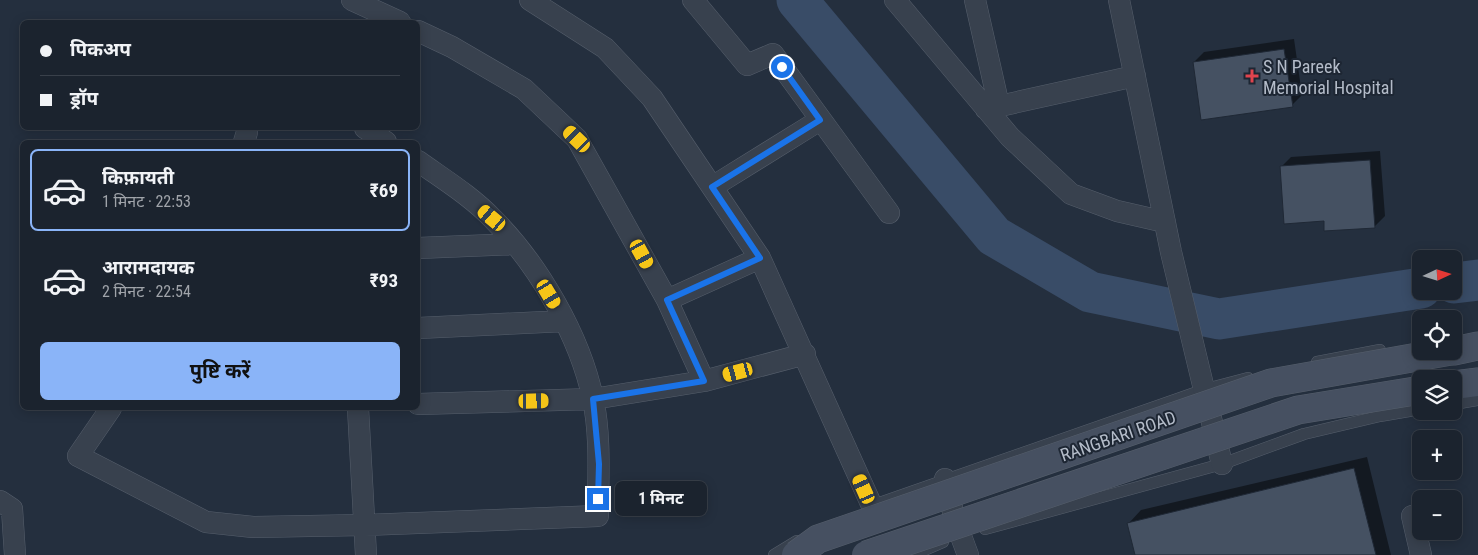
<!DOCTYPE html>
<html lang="hi">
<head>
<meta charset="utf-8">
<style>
  :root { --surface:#1b232e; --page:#282f3a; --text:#f1f3f6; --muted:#a0a4aa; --line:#39404a; --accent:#8ab4f8 }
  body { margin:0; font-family:"Roboto Condensed","Noto Sans Devanagari",sans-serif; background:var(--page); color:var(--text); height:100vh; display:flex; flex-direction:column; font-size:19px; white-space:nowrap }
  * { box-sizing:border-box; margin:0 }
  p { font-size:16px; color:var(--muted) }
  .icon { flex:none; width:28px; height:28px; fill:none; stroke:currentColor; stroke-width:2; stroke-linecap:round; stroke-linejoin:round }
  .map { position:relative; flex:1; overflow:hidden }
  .details { position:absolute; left:20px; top:140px; width:400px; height:270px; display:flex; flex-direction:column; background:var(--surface); border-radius:8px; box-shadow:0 2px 12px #0003,0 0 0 1px var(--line) }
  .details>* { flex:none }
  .banner { position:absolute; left:20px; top:20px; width:400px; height:110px; border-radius:8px; box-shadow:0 2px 12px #0003,0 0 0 1px var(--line); display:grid; align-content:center; height:110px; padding:0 20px; background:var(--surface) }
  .needle { width:32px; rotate:86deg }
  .controls { position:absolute; left:1412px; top:250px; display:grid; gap:10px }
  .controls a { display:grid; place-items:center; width:50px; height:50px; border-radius:8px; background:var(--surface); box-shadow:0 2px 12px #0003,0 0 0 1px var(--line); font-size:25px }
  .end { position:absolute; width:22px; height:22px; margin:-11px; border:6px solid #1a73e8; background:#fff; box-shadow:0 0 0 2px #fff }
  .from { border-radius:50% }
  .bubble { position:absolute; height:35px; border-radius:8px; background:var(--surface); box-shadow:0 2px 12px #0003,0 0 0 1px var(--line); font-size:16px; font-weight:700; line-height:35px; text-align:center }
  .car { position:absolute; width:15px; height:30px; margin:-15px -8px; border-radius:6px; box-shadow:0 0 4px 1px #0007; background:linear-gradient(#f5c518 24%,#345 0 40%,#f5c518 0 76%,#345 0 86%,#f5c518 0) }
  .banner b { display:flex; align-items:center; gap:18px; height:48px; font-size:19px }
  .banner b+b { border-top:1px solid var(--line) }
  .banner i { width:12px; height:12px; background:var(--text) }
  ul { padding:9px 0 0; list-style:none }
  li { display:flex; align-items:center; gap:15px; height:82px; margin:0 10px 8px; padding:0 10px; border:2px solid transparent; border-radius:8px }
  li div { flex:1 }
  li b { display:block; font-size:19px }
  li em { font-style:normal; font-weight:700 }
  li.active { border-color:var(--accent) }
  li>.icon { width:45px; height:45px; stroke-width:1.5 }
  .button { display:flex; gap:10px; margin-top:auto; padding:10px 20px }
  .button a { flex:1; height:58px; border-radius:8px; background:var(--accent); color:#111; font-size:20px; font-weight:700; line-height:58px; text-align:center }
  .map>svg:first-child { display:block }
</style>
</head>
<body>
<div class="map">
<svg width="1478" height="555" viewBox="0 0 1478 555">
  <rect width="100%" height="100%" fill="#242f3e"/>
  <path fill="#0007" d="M1294,39L1302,95L1292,105L1194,62L1204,52Z
    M1380,151L1385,216L1375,226L1325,220L1281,167L1291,157Z
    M1367,457L1391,555H1136L1129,523L1141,510Z"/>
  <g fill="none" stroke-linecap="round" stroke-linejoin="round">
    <path stroke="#394c67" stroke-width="41" d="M797,0L994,236L1090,292L1219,319L1421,288
      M1454,283L1478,280"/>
  </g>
  <path fill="#455162" stroke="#1f2835" d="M1284,49L1293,107L1201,120L1193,62Z
    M1370,160L1375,228L1324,231V221L1284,224L1280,166Z
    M1354,468L1376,555H1135L1127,523Z"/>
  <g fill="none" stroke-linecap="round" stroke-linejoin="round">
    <defs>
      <path id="lane" d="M1317,362L1380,350
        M1454,404L1478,400
        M868,507L1206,389L1248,378
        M985,529L1222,464L1304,434L1380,416L1421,409
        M774,555L797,541
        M913,555L943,542"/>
      <path id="street" d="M352,0L400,22
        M530,0L605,48L652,98L760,258L872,506
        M693,0L747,65L773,54L889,213
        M895,0L1010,137L1071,194L1117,211L1165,222
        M975,0L999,106
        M1119,0L1171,252L1222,464
        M418,31L452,47L524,89L577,139L667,300L704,381
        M986,109L1135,76
        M365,128L386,142
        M244,142L247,132
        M712,187L820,120
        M418,248L515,244
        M667,300L760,258
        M418,328L565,321
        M418,404L593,399L704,381L805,354
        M111,408L78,456L206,522L253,527L365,525L598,516C598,478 601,437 593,399C580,336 538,264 493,219C471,196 443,179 418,161
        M358,408L366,555
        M945,479L955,520L968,555
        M0,501L12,509L15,555
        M1412,516L1421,555"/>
      <path id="secondary" d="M1454,351L1478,346
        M1454,385L1478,382"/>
    </defs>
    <use href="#lane" stroke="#565f6c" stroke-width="12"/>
    <use href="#street" stroke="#565f6c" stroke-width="22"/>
    <use href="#secondary" stroke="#565f6c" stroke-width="29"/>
    <use href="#lane" stroke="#38414e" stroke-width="11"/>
    <use href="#street" stroke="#38414e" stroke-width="21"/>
    <use href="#secondary" stroke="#465061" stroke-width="28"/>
    <defs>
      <path id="secondary-bridge" d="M796,555L818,539L1271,383L1451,351
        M866,555L1298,410L1421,390"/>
    </defs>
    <use href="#secondary-bridge" stroke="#565f6c" stroke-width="29" stroke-linecap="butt"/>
    <use href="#secondary-bridge" stroke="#465061" stroke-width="28"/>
  </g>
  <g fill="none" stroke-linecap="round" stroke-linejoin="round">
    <path stroke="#1a73e8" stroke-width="6" d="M598,499L599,464L593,399L704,381L667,300L760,258L712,187L820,120L782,67"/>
  </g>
  <path fill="#e0444e" stroke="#1d2633" stroke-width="2" d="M1249.5 68.5h5v5h5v5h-5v5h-5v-5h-5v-5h5z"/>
  <g text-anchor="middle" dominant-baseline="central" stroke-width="4" stroke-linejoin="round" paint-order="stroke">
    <g font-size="18" fill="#b4bcc9" stroke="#1d2633" text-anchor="start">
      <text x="1263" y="66">S N Pareek<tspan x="1263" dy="21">Memorial Hospital</tspan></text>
    </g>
    <g font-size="18" fill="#b4bcc9" stroke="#1d2633">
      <text transform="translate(1118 436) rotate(-19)">RANGBARI ROAD</text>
    </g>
  </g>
</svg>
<div class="controls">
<a><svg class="needle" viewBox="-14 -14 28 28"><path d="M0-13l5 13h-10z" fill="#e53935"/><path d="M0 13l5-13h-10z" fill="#a0a4aa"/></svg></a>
<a><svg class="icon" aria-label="locate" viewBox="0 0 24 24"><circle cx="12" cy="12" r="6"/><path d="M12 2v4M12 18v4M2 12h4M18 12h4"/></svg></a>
<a><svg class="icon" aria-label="layers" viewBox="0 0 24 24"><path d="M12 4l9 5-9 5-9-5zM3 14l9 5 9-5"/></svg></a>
<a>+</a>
<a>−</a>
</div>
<i class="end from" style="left:782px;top:67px"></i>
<i class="end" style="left:598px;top:499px"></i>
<div class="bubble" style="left:615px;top:481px;width:92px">1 मिनट</div>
<i class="car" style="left:577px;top:139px;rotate:314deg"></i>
<i class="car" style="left:492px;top:218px;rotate:310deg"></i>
<i class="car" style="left:642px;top:254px;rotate:151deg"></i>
<i class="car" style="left:549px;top:294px;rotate:149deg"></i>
<i class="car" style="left:738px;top:372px;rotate:255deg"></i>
<i class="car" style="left:534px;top:401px;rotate:89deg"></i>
<i class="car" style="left:864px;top:489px;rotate:336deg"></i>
<div class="banner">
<b><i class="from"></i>पिकअप</b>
<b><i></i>ड्रॉप</b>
</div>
<section class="details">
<ul>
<li class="active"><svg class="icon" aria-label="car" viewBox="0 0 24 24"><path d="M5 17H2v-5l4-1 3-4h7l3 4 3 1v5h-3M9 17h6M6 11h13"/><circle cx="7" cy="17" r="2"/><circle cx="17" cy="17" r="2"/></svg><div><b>किफ़ायती</b><p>1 मिनट · 22:53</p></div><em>₹69</em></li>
<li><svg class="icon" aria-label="car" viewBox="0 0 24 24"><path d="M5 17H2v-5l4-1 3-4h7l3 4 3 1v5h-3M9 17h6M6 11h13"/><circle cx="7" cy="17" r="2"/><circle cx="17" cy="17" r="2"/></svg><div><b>आरामदायक</b><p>2 मिनट · 22:54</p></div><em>₹93</em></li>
</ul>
<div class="button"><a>पुष्टि करें</a></div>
</section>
</div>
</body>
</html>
